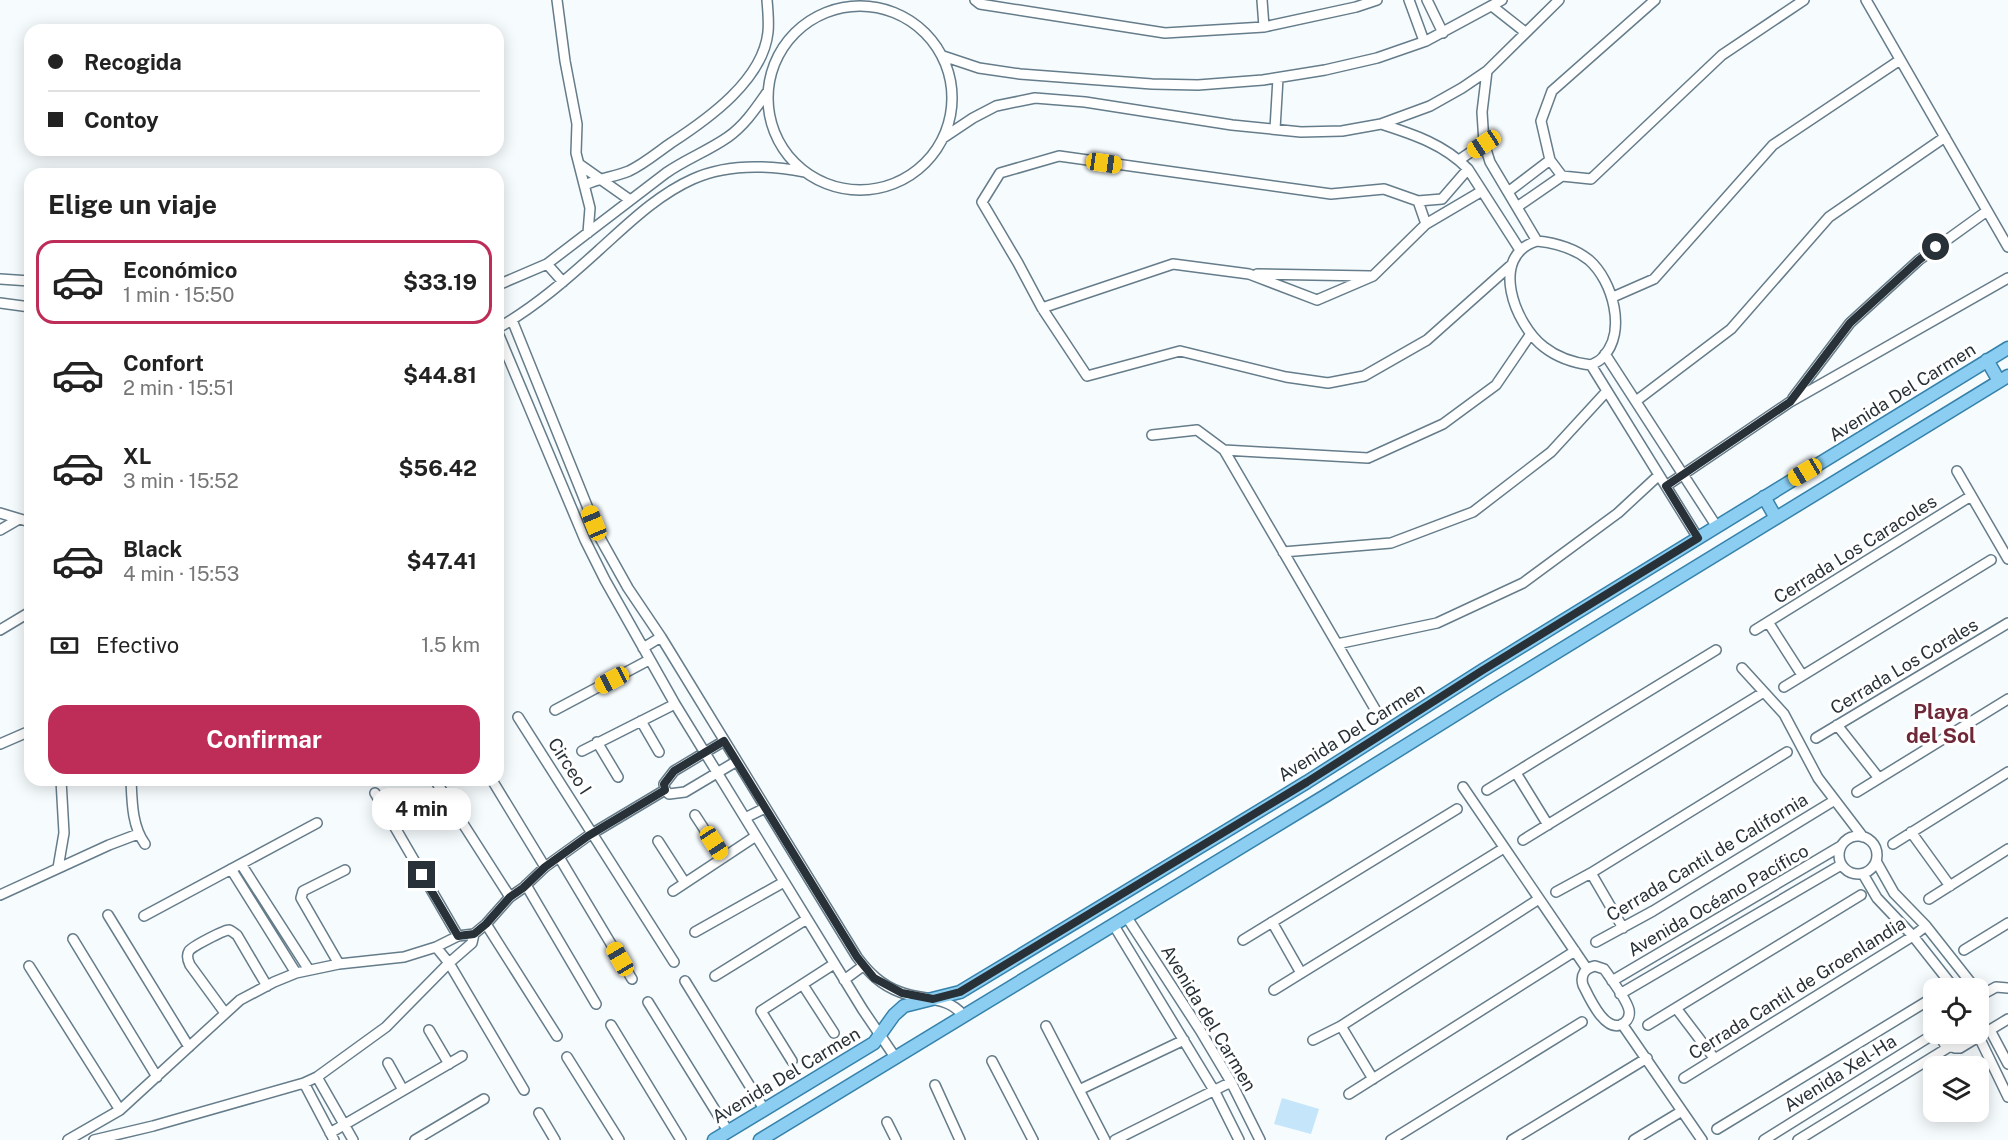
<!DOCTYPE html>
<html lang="es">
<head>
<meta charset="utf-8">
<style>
  :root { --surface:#fff; --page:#f2f2f2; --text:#222; --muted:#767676; --line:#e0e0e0; --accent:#bd2d57 }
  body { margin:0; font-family:"Public Sans",sans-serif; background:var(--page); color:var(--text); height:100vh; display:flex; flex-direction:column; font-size:22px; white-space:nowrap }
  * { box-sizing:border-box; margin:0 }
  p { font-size:20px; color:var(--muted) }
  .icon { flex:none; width:33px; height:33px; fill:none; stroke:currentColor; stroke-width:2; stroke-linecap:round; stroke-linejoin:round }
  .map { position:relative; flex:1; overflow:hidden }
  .sheet { position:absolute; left:24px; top:168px; width:480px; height:618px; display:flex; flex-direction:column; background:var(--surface); border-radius:18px; box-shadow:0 3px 15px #0003 }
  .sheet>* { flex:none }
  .banner { position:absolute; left:24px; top:24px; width:480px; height:132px; border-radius:18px; box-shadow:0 3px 15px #0003; display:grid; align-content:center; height:132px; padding:0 24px; background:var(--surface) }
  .fabs { position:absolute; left:1923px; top:978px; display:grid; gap:12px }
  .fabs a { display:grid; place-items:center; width:66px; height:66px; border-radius:12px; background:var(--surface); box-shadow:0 3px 15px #0003; font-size:30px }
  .end { position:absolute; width:27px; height:27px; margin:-14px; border:8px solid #283137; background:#fff; box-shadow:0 0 0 3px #fff }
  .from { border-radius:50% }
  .bubble { position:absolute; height:42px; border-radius:18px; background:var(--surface); box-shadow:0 3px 15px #0003; font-size:20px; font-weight:700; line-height:42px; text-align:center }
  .car { position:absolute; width:18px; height:36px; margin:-18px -9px; border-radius:8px; box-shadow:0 0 4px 2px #0007; background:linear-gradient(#f5c518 24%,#345 0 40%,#f5c518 0 76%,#345 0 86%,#f5c518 0) }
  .banner b { display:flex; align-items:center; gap:21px; height:57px; font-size:22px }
  .banner b+b { border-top:2px solid var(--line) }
  .banner i { width:15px; height:15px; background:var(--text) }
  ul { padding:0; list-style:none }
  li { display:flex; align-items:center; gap:18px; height:84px; margin:0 12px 9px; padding:0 12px; border:3px solid transparent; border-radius:18px }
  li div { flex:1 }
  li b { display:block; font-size:22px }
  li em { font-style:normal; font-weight:700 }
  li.on { border-color:var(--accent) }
  li>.icon { width:54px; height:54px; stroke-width:1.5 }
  h2 { padding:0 24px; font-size:27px; line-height:72px }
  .pay { display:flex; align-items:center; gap:15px; height:66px; padding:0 24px; font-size:22px }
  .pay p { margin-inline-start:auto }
  .primary-button { display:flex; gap:12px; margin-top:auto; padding:12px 24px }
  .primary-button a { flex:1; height:69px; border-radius:18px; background:var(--accent); color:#fff; font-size:24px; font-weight:700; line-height:69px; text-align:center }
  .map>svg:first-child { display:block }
</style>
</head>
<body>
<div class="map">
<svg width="2008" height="1140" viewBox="0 0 2008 1140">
  <rect width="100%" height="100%" fill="#f6fbfe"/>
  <path fill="#c5e5fa" d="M1282,1098L1319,1109L1311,1134L1274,1124Z"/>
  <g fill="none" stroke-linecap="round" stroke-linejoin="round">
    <defs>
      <path id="minor" d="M557,0L565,61L577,124L576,153L590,208L588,233
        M975,0L980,4L1165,33L1264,27L1356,7L1377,0
        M1262,0L1264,27
        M1409,0L1424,41
        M1427,0L1443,33
        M1655,0L1552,91L1541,121L1550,160L1562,176L1591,179L1722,55L1804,0
        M1866,0L2008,247
        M1492,6L1525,32
        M768 98a92 92 0 1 1 184 0a92 92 0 1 1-184 0Z
        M943,56L979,68L1020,74L1152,84L1198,85L1263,80L1325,70L1377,58L1426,41L1502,0
        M1487,71L1482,112L1484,143L1490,162L1537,241
        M1381,124C1412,134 1444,144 1468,169L1520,250
        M1275,129L1278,78
        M943,138L973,118L996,106L1035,98L1085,102L1232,125L1301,132L1342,131L1381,124L1430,106L1462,88L1487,71L1559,0
        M1459,160L1484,143
        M579,164L630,200
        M585,185C599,178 615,177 629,171C644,164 658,152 671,143C708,119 763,80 768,32C769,22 768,11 767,0
        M1508,192L1550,160
        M1418,201L1442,199L1468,169
        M1517,207L1562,176
        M1426,224L1482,191
        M1537,241C1556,243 1574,248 1589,260C1613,281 1627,332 1603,357C1600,361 1595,363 1591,365C1574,363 1558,358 1544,347C1515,325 1488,256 1537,241Z
        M547,264L563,282
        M1257,274L1370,276
        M0,279L30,281
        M498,285L547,264L666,173C686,159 708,151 728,137C745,125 756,108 768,91
        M1613,297L1654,279L1773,145L1900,60
        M0,303L30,307
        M1042,308L1173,264L1249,274L1317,300L1373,276L1426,224L1418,201L1384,189L1331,194L1059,156L1000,173L982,202L1018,263L1042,308L1087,376L1180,351L1286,377L1328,383L1364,376L1427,340L1510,266
        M512,320L600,538L628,588L661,637L857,957C869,973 881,985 900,992C923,1001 946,995 963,1015
        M498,328C535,307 567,279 599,250C628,224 657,195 693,179C728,163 768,165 805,172
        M498,333L585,540L605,580L675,704L863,1010L895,1057
        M1605,354L1717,527
        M1591,365L1698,538
        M1793,398L1850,323L1919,260L1987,211
        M1636,401L1731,329L1829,217L1945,137
        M1152,435L1197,430L1224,450L1368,458L1443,424L1496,385L1530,335
        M1224,450L1375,709
        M1957,471L2008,559
        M1666,486L1790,402L2008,278
        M0,513L30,522
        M0,530L19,519
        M1283,552L1391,543L1473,512L1551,452L1607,391
        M1768,622L1802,675
        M0,630L30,612
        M1755,630L1971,496
        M1337,644L1437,623L1523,583L1618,513L1659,475
        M643,648L661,637
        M1742,668L1784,714L1818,778L1863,837
        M1784,687L1991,560
        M555,710L649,660
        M518,717L674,962
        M641,721L659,752
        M1837,725L1878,777
        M1816,738L2008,623
        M597,742L618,777
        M0,744L30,731
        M582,751L675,704
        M1516,773L1548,825
        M131,780C132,802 132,826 145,844
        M435,780L510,897
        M492,780L545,867
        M1463,787L1587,969
        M665,790L669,794L685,792L737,761
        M665,790L664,784L674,771L724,741
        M1487,790L1716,650
        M1857,792L2008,699
        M375,793L458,936
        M695,815L723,858
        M745,818L765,808
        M1911,832L1950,886
        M1839 855a19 19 0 1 1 38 0a19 19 0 1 1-38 0Z
        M1523,840L1764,692
        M658,841L685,883
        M1893,844L2008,772
        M559,857L632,979
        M1876,861L1894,893L1926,926L1975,988
        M241,864L309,970
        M58,868L64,833L61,780
        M231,869L296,973
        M1591,873L1623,928
        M1863,874L1877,898L1913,936L1954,988
        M526,885L596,1004
        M673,891L756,836
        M1556,892L1591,873L1787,752
        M0,895L109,845L138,834
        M1929,899L2008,849
        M108,915L189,1047
        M144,916L317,823
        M1126,916L1200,1030L1231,1082L1260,1140
        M1272,922L1301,973
        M486,924L557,1036
        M1113,924L1215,1092L1239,1140
        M695,932L784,882
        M73,939L157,1077
        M1243,940L1457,809
        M1596,942L1653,911L1835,800
        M436,947L449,963L524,1090
        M1964,950L2008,923
        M339,964L301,898L303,891L345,870
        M29,966L120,1110
        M1595,966L1604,969L1607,973C1613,982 1627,1000 1629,1010C1630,1015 1628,1020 1624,1023C1606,1036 1589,997 1583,985C1580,975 1585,968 1595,966Z
        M715,976L807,919
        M844,980L863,966
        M685,981L764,1109
        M1612,981L1841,846
        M803,985L834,1033
        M1274,990L1504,848
        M1620,994L1841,865
        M1978,997L1996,987L2008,988
        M648,1002L728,1131
        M1676,1008L1714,1058
        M225,1013L190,965C188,961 186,956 189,951C191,947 224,930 229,930C231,930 235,934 237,935L267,986
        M1622,1024L1702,1140
        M611,1025L681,1140
        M1648,1025L1861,895
        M1046,1026L1105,1140
        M1341,1026L1373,1079
        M429,1030L449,1064
        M1990,1030L2008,1064
        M1939,1034L1945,1045L1955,1048H1960L2008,1019
        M1979,1037L2008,1097
        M1313,1040L1341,1026L1539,899
        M567,1057L619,1140
        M792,1061L761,1011L834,964
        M992,1061L1033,1140
        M388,1063L403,1090
        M317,1077L353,1140
        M1684,1078L1913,936L1926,926
        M304,1083L334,1140
        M935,1085L960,1140
        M1079,1090L1184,1040
        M1349,1094L1575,951
        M539,1113L555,1140
        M887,1122L896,1140
        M1717,1129L1934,997
        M330,1133L462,1056
        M68,1140L120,1110L240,1000L274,982L296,973L339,964L404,957L436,947L458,936L474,934L486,924L510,897L523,888L545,867L588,836L665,790
        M94,1140L153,1126L304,1083L317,1077L386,1027L449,963L472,943L474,934
        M415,1140L484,1099
        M1115,1140L1231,1082
        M1391,1140L1582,1022
        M1512,1140L1647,1058
        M1634,1140L1682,1111
        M1764,1140L1934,1034
        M1798,1140L1949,1047"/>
      <path id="major" d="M1987,360L1999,381
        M1764,497L1776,518
        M714,1140L874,1043L894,1015L904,1006L960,992L1307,782L1483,670L2008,348
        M760,1140L1325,796L1495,690L2008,376"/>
    </defs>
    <use href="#minor" stroke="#657c8a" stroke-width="12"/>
    <use href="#major" stroke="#3682ab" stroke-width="15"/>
    <use href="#minor" stroke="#fff" stroke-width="9"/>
    <use href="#major" stroke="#8bcef2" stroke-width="12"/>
  </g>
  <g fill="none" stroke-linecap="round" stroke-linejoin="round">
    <path stroke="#283137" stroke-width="8" d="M422,875L458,936L474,934L486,924L510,897L523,888L545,867L588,836L665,790L664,784L674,771L724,741L857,957L874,978L902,993L933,999L960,992L1307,782L1483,670L1698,538L1666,486L1790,402L1850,323L1919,260L1936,247"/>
  </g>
  <g text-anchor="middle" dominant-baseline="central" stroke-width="6" stroke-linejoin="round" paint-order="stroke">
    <g font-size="18" fill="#283137" stroke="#fff">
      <text transform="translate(1902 392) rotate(-32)">Avenida Del Carmen</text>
      <text transform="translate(1855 549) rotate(-32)">Cerrada Los Caracoles</text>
      <text transform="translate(1904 666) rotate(-31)">Cerrada Los Corales</text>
      <text transform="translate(1351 732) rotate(-32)">Avenida Del Carmen</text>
      <text transform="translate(570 766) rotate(57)">Circeo I</text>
      <text transform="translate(1707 857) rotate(-31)">Cerrada Cantil de California</text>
      <text transform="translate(1718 900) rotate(-30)">Avenida Océano Pacífico</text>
      <text transform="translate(1797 988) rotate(-32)">Cerrada Cantil de Groenlandia</text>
      <text transform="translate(1209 1018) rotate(59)">Avenida del Carmen</text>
      <text transform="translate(1840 1073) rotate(-32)">Avenida Xel-Ha</text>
      <text transform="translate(786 1075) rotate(-31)">Avenida Del Carmen</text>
    </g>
    <g font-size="21" font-weight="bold" fill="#6e2838" stroke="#fff">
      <text x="1941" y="711">Playa<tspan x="1941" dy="24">del Sol</tspan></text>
    </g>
  </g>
</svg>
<div class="fabs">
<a><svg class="icon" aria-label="locate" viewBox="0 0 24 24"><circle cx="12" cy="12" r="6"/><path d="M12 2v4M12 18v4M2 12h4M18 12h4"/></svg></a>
<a><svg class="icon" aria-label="layers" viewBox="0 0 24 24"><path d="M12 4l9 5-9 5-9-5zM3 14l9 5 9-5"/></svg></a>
</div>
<i class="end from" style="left:1936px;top:247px"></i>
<i class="end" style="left:422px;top:875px"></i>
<div class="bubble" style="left:372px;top:788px;width:99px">4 min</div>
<i class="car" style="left:1484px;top:144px;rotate:237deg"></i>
<i class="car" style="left:1104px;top:163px;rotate:98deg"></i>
<i class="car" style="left:1805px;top:472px;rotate:239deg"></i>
<i class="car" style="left:594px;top:523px;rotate:338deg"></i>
<i class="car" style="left:612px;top:680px;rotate:242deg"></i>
<i class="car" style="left:714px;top:843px;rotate:147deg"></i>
<i class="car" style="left:620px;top:959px;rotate:330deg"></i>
<div class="banner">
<b><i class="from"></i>Recogida</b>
<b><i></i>Contoy</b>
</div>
<section class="sheet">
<h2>Elige un viaje</h2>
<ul>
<li class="on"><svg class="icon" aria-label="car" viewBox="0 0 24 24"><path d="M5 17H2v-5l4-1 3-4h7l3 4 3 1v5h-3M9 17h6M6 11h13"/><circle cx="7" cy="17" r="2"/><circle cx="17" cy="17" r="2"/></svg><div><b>Económico</b><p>1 min · 15:50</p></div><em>$33.19</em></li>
<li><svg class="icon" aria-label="car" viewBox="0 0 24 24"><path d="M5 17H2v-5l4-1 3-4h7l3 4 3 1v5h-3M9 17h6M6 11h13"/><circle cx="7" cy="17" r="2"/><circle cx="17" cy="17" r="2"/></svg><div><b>Confort</b><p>2 min · 15:51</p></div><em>$44.81</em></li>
<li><svg class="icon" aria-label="car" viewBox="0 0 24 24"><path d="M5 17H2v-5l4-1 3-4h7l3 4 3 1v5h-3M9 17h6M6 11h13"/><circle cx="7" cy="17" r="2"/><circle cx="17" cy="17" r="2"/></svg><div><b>XL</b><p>3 min · 15:52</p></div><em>$56.42</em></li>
<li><svg class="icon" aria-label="car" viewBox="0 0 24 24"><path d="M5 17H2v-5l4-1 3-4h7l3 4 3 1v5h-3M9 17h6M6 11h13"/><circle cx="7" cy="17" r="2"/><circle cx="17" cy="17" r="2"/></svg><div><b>Black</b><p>4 min · 15:53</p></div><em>$47.41</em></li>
</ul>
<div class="pay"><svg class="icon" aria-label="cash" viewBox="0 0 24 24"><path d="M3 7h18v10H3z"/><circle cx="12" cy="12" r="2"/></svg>Efectivo<p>1.5 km</p></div>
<div class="primary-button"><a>Confirmar</a></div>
</section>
</div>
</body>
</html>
